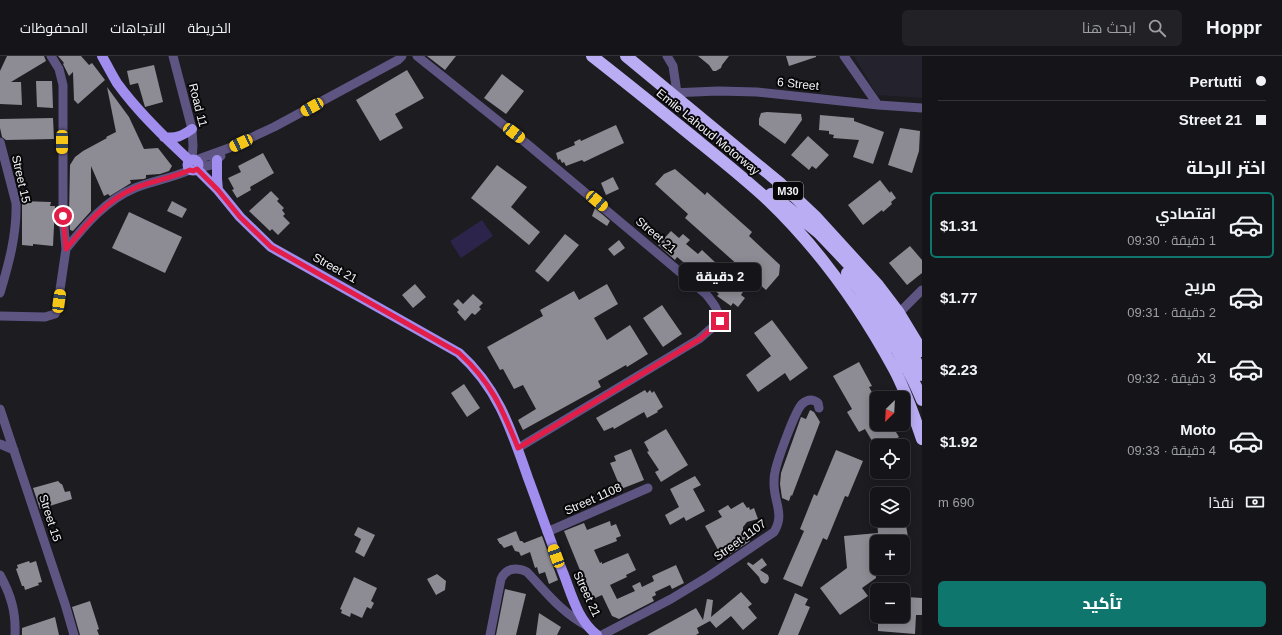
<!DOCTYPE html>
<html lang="ar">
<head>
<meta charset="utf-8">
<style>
  :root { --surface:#151519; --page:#222226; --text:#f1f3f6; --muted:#9d9fa2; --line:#343438; --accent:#0f766e }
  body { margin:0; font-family:Helvetica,Cairo,sans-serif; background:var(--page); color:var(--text); direction:rtl; height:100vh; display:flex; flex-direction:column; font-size:15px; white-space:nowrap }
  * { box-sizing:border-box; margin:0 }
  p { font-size:13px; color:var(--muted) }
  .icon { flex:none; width:22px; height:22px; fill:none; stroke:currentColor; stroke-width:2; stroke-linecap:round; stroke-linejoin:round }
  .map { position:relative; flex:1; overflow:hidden; direction:ltr }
  .details { display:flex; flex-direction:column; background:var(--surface); width:360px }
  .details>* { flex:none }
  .top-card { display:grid; align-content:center; height:88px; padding:0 16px; background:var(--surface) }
  .needle { width:26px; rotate:204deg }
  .tools { position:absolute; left:870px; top:335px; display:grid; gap:8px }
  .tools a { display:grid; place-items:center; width:40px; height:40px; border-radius:6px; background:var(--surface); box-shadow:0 2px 10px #0003,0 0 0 1px var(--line); font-size:20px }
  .end { position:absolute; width:18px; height:18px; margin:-9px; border:5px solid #e11d48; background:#fff; box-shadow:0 0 0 2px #fff }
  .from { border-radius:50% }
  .bubble { position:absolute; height:28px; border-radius:6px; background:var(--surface); box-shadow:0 2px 10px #0003,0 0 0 1px var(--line); font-size:13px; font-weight:800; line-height:28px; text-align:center; direction:rtl }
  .car { position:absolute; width:12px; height:24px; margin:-12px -6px; border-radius:5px; box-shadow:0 0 3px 1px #0007; background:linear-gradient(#f5c518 24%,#345 0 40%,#f5c518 0 76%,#345 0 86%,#f5c518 0) }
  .top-card b { display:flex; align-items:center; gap:14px; height:38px; font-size:15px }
  .top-card b+b { border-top:1px solid var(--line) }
  .top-card i { width:10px; height:10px; background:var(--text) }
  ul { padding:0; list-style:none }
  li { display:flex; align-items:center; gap:12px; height:66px; margin:0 8px 6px; padding:0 8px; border:2px solid transparent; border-radius:6px }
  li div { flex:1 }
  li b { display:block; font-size:15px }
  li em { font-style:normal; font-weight:800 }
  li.on { border-color:var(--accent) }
  li>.icon { width:36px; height:36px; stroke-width:1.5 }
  h2 { padding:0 16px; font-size:18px; line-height:48px }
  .pay { display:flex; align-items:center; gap:10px; height:44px; padding:0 16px; font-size:15px }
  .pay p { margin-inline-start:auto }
  .action { display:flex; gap:8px; margin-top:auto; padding:8px 16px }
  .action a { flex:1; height:46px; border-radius:6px; background:var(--accent); color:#fff; font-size:16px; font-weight:800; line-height:46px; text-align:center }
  header { display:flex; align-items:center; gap:24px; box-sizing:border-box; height:56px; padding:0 20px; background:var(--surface); border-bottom:1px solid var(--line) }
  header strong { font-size:19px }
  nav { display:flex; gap:22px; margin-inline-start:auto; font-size:14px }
  .search { width:280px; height:36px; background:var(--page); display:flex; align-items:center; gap:10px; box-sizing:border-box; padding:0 14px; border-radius:6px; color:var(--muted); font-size:15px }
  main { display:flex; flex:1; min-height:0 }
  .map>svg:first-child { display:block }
</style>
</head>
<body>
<header>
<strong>Hoppr</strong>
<div class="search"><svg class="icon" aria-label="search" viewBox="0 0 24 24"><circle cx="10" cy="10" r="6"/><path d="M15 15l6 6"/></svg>ابحث هنا</div>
<nav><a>الخريطة</a><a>الاتجاهات</a><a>المحفوظات</a></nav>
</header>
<main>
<section class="details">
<div class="top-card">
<b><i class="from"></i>Pertutti</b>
<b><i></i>Street 21</b>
</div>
<h2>اختر الرحلة</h2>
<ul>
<li class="on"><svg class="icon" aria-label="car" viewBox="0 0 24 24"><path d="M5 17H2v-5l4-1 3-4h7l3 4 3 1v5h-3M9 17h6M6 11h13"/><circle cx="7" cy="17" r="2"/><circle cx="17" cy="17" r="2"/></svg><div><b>اقتصادي</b><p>1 دقيقة · 09:30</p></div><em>$1.31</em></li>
<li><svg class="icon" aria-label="car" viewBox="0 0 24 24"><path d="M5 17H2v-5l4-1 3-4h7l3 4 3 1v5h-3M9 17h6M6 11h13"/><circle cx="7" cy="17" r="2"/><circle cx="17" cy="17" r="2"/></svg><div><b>مريح</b><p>2 دقيقة · 09:31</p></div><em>$1.77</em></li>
<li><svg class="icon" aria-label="car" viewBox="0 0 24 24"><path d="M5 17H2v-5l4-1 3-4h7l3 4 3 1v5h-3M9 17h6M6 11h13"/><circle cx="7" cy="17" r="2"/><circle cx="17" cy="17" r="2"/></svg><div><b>XL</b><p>3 دقيقة · 09:32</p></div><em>$2.23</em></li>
<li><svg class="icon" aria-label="car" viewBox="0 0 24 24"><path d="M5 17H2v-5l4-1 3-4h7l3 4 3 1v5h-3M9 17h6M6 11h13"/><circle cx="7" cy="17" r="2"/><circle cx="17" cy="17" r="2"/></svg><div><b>Moto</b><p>4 دقيقة · 09:33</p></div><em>$1.92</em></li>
</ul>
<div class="pay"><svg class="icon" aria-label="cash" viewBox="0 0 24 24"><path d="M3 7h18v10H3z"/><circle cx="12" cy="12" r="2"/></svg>نقدًا<p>690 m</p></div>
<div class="action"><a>تأكيد</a></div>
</section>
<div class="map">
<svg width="922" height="579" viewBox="0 0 922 579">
  <rect width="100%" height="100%" fill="#1c1c21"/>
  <path fill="#24222d" d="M854,0H922V42L877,39Z"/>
  <path fill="#2c244a" d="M482,164L493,180L461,202L450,185Z"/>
  <path fill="#8d8c94" d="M7,0H44L46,5L11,26H21L22,49L0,48V15Z
    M58,0H81L89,9L92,7L105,24L78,48L74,44L73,16L69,20L63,8L64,7Z
    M427,0H456L445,14Z
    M698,0H729L722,9L721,12L716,15H713L709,9Z
    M786,0H816V1L789,10Z
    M154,9L163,46L145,51L138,27L130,29L127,15Z
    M407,14L424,42L395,58L403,72L380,85L356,44Z
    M502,18L524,35L506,58L484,42Z
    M36,25H52L53,52L37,51Z
    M107,31L129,61L144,93L158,92L172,110L169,115L160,118L146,119V122L144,123L130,124L131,127L110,140L108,138L104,140L91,110V155L73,175L70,174L69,160L70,109L75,101L83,95L107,82L106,81L116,76Z
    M767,56L801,58L802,64L785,88L759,69V63L761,57Z
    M820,59L854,62V65L884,76L873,108L853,101L859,84L833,82L834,79L829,78V75L819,74Z
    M53,62L54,83L6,84L2,81L0,72V63Z
    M616,69L624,87L584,106L582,104L566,110L564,106L562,107L560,103L558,104L556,97L575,89L574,86L580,83L581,85Z
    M900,72L920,75L919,95L912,117L888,109Z
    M808,80L829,99L816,113L812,110L809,114L791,99Z
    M263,97L274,117L250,131L251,134L237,142L232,134L234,133L228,122L241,116L238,110Z
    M497,109L527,131L511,151L540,176L529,189L500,165L471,142Z
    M675,113L705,139L707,136L752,176L749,180L780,209L779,219L766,234L685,162L688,158L655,128L664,118Z
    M613,121L619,133L606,139L601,127Z
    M880,124L890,137L891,135L896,142L891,146L892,148L883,156L882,154L863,169L848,149Z
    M271,135L279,143L277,145L284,152L282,154L285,158L283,160L290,167L278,179L272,173L270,175L249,155Z
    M22,145L51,146L50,150H55L53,190L33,188V190L22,189Z
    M172,145L187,153L182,162L167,155Z
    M595,152L610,165L607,170L592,160Z
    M129,156L182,181L165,217L112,192Z
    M671,175L679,182L683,178L690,184L686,188L698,198L702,194L717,208L715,210L719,214L718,215L744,234L741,239L745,242L738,251L733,247L731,250L717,240L719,238L704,226L703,227L686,212L688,210L677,201L675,204L658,189Z
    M565,178L579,189L548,226L535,215Z
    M619,184L625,192L614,200L608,193Z
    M910,190L922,204V217L907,229L889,207Z
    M415,228L426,241L413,252L402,239Z
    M607,228L618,248L594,262L607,284L630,269L648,298L627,311L626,309L598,325L601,331L523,374L518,364L536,353L523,329L514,333L503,313L500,314L487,291L543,260L540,254L574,235L579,244Z
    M473,238L483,247L479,251L481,253L475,259L472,257L465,265L457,256L459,254L453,248L458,243L463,248Z
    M662,249L682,278L663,291L643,262Z
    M772,264L808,312L790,325L785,317L758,336L746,319L771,300L754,277Z
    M859,306L872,330L869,331L877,345V368H891L899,381L883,390H875L865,373L859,376L847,356L852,353L833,320Z
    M464,328L480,352L467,361L451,337Z
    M645,334L647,337L650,334L652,337L654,335L663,351L657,355L658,356L647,362L644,356L614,373L613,371L604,375L596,362Z
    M810,354L814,356L820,366L792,440L791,439L789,445L782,442L780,428L781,417L801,361L806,363Z
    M666,373L688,409L661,426L655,416L659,414L647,396L649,395L644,386Z
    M631,393L644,424L621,433L610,407L616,405L614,400Z
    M836,394L863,405L848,441L845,440L827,484L823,482L802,531L783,523L804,475L800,473L814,438L817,440Z
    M695,420L701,429L693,433L705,455L686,465L684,461L670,469L665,459L679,451L670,433Z
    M58,425L61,428H62L65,436L70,435L72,443L40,453L33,432Z
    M743,446L747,452L749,451L750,454L754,452L758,463L747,466L743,471V476L750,485L723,503L705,470L722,461L718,455L728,449L731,453Z
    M877,464H905L908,481L872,486L876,522L862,532L868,540L840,559L820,532L847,512L844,480L878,477Z
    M610,465L611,470L616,468L621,480L616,482L617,485L594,494L600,507L602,506V508L628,497L636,514L626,519L627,521L610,529L617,543L635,535L632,530L640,526L642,531L654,525L652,520L676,509L684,527L672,533L670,529L655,536L656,539L652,541L654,545L619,563L612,560L602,539L593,543L589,534L587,535L583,525L584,524L564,475L584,467L587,474Z
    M358,471L375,479L364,501L355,496L361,483L354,479Z
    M516,475L520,485H522L524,487L542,480L558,524L549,528L545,516L539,518L537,511L535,512L530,496L521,500L519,496L515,495L512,489L504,492L501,488H500L497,483Z
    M762,502L767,509L760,514L768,519L769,522L768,526L765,528L761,526L759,521L747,508L748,506L753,509Z
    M29,505L30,507L36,505L42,526L38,527L39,529L25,534L24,530H22L16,513L18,512L17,509Z
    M437,518L446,525L445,534L436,539L427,523Z
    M354,521L377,532L371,545L374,547L371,553L367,551L362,562L351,557L350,561L341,557L342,554L340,553Z
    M505,533L526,538L516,579H496Z
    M741,536L752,548L748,551L757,562L743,574L731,560L716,572L710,565L697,572L699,577L696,579H647L696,552L703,564L707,543L713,544L711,561Z
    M795,537L808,543L805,549L810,551L798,579H778Z
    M907,541L922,542V559H916L915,578L878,575V568H885V566L906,567Z
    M90,545L99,573L97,574L99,579H80L72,551Z
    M539,557L561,571L557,579H536Z
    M55,561L59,579H22V572Z"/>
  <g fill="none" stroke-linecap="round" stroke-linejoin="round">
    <path stroke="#5e5583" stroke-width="9" d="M173,0L192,73L193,90L192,104
      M417,0L526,87L706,238C713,247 719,254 720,265L699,283L518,392
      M667,0L673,10L677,37
      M844,0L878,49
      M671,37L718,35L757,36L878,49L922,52
      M0,86L16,147C17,178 9,207 0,237
      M196,104L229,92L274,71L398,4L402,0
      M198,112L211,109L221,100
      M66,193C85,169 106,144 135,132C153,125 172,122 190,114
      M899,257L922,234
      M0,260L45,261L55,258L57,254L66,193L63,160V29L59,13L51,0
      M0,353L65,548L74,579
      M0,388L14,394
      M547,476L648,432
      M0,519C11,539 16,556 15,579
      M490,579L501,523C506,512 516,511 527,516C547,537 561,556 587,570
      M602,579L671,543L709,520L774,476C785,458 774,447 774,428C774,424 774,420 775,416C777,405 795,355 802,348C808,343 813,343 818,347L819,352"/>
    <path stroke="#a18ded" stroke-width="10" d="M102,0C107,9 112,19 117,27C138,56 164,81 190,105
      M164,81C176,83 182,80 192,73
      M187.5 109a5.5 5.5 0 1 1 11 0a5.5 5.5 0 1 1-11 0Z
      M217,104V123L218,134
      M197,113L218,134L240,161L271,191L459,297C498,332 511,373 528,422C540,454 551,487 564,519C572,540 578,564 597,579"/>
    <path stroke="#baadf3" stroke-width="12" d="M592,0C624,25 655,50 687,76C714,98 742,120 768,144C818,192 861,252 894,313C906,335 914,360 922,383
      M626,0L781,128L815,160L877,228L899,257L922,295
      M771,138L819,177L856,216L878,244L889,260L915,303L922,319
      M847,217C859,231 868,247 878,263C895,289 910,315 922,344"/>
  </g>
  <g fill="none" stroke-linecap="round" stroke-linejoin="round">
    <path stroke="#e11d48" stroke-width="5" d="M63,160L66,193C85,170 106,144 135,132C153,125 172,122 190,114L193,115L197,113L218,134L240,161L271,191L459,297C491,326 502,352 518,392L700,283L720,265"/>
  </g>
  <g text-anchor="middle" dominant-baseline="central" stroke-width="4" stroke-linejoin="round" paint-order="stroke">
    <rect fill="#070709" stroke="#acacaf" stroke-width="1" x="773" y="126" width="30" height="18" rx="3"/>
    <g font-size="11" font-weight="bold" fill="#f2f2f6">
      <text x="788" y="135">M30</text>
    </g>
    <g font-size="12" fill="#f2f2f6" stroke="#070709">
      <text transform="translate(798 28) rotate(6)">6 Street</text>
      <text transform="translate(198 49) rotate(76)">Road 11</text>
      <text transform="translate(708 76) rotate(39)">Emile Lahoud Motorway</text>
      <text transform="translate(21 123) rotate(77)">Street 15</text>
      <text transform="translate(656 179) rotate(40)">Street 21</text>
      <text transform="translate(335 212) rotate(29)">Street 21</text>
      <text transform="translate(593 443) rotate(-24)">Street 1108</text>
      <text transform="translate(50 462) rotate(72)">Street 15</text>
      <text transform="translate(740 484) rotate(-36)">Street 1107</text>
      <text transform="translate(587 538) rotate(65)">Street 21</text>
    </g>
  </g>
</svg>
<div class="tools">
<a><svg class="needle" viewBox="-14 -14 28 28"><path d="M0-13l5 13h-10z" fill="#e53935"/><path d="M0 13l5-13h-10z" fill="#9d9fa2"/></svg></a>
<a><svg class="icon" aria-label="locate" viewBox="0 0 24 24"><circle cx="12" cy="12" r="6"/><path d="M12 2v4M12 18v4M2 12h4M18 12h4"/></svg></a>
<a><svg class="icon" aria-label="layers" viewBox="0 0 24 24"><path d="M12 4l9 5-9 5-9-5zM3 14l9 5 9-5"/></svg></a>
<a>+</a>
<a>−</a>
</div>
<i class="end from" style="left:63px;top:160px"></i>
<i class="end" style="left:720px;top:265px"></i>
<div class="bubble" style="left:679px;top:207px;width:82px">2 دقيقة</div>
<i class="car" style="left:312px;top:51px;rotate:241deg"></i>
<i class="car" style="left:514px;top:77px;rotate:128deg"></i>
<i class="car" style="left:62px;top:86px;rotate:180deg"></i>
<i class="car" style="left:241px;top:87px;rotate:245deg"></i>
<i class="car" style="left:597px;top:145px;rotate:130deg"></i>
<i class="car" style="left:59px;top:245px;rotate:8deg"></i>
<i class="car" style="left:556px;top:500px;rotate:340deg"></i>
</div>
</main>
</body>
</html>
